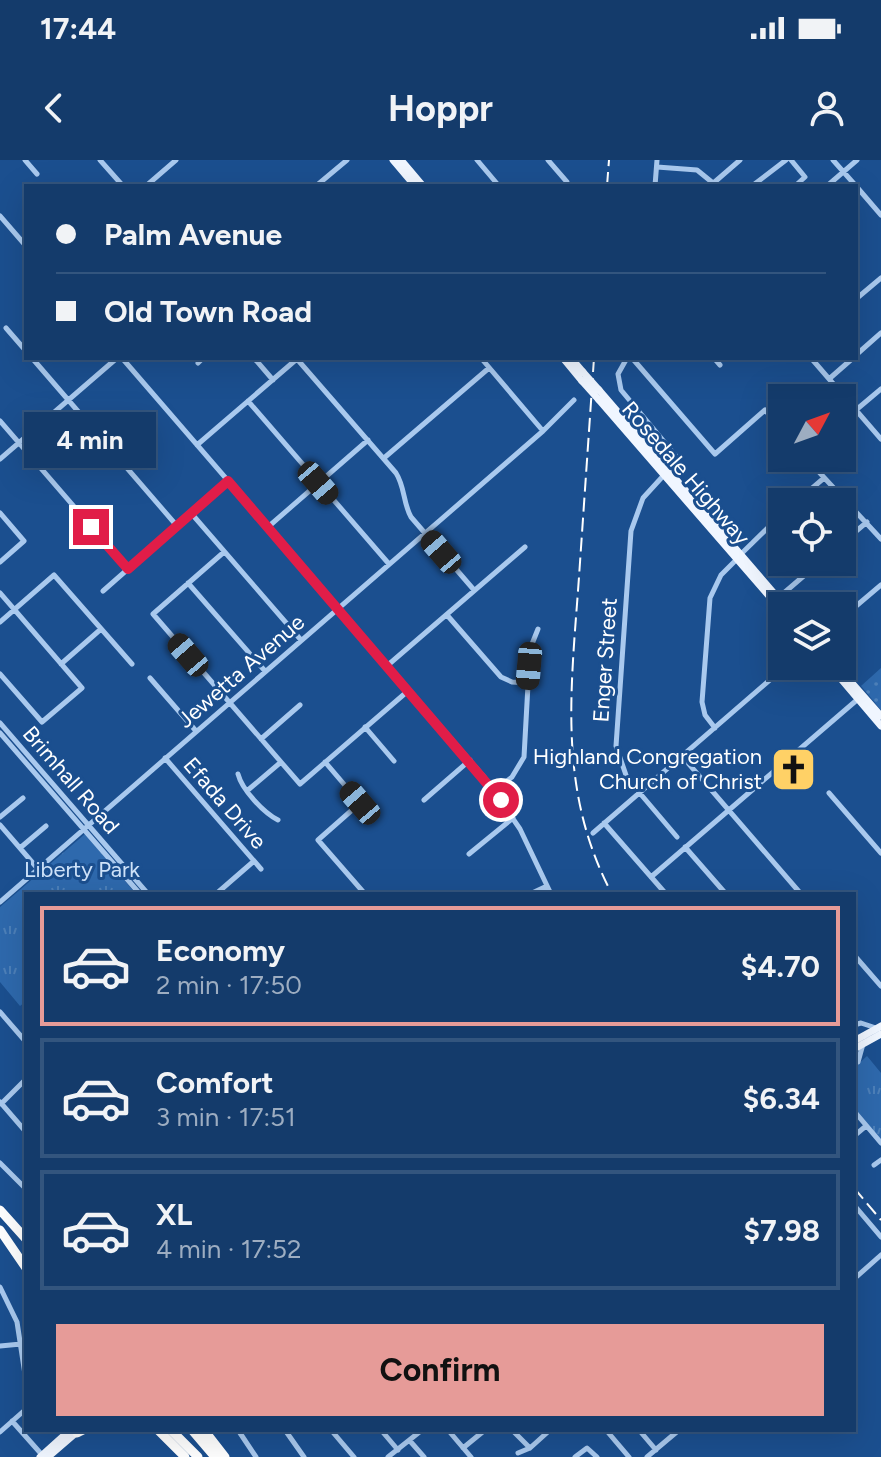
<!DOCTYPE html>
<html lang="en">
<head>
<meta charset="utf-8">
<style>
  :root { --surface:#143b6b; --page:#1d4271; --text:#f1f3f6; --muted:#9dadc1; --line:#33557e; --accent:#e69b98 }
  body { margin:0; font-family:Figtree,sans-serif; background:var(--page); color:var(--text); height:100vh; display:flex; flex-direction:column; font-size:30px; white-space:nowrap }
  * { box-sizing:border-box; margin:0 }
  p { font-size:26px; color:var(--muted) }
  .icon { flex:none; width:44px; height:44px; fill:none; stroke:currentColor; stroke-width:2; stroke-linecap:round; stroke-linejoin:round }
  .map { position:relative; flex:1; overflow:hidden }
  .sheet { position:absolute; left:24px; top:732px; width:832px; height:540px; display:flex; flex-direction:column; background:var(--surface); border-radius:0px; box-shadow:0 8px 32px #0002,0 0 0 2px var(--line) }
  .sheet>* { flex:none }
  .banner { position:absolute; left:24px; top:24px; width:834px; height:176px; border-radius:0px; box-shadow:0 8px 32px #0002,0 0 0 2px var(--line); display:grid; align-content:center; height:176px; padding:0 32px; background:var(--surface) }
  .needle { width:52px; rotate:49deg }
  .fabs { position:absolute; left:768px; top:224px; display:grid; gap:16px }
  .fabs a { display:grid; place-items:center; width:88px; height:88px; border-radius:0px; background:var(--surface); box-shadow:0 8px 32px #0002,0 0 0 2px var(--line); font-size:40px }
  .end { position:absolute; width:36px; height:36px; margin:-18px; border:10px solid #e11d48; background:#fff; box-shadow:0 0 0 4px #fff }
  .from { border-radius:50% }
  .bubble { position:absolute; height:56px; border-radius:0px; background:var(--surface); box-shadow:0 8px 32px #0002,0 0 0 2px var(--line); font-size:26px; font-weight:700; line-height:56px; text-align:center }
  .car { position:absolute; width:24px; height:48px; margin:-24px -12px; border-radius:10px; box-shadow:0 0 6px 2px #0007; background:linear-gradient(#222 24%,#8ab4d8 0 40%,#222 0 76%,#8ab4d8 0 86%,#222 0) }
  .banner b { display:flex; align-items:center; gap:28px; height:76px; font-size:30px }
  .banner b+b { border-top:2px solid var(--line) }
  .banner i { width:20px; height:20px; background:var(--text) }
  ul { padding:14px 0 0; list-style:none }
  li { display:flex; align-items:center; gap:24px; height:120px; margin:0 16px 12px; padding:0 16px; border:4px solid var(--line); border-radius:0px }
  li div { flex:1 }
  li b { display:block; font-size:30px }
  li em { font-style:normal; font-weight:700 }
  li.on { border-color:var(--accent) }
  li>.icon { width:72px; height:72px; stroke-width:1.5 }
  .button { display:flex; gap:16px; margin-top:auto; padding:16px 32px }
  .button a { flex:1; height:92px; border-radius:0px; background:var(--accent); color:#111; font-size:32px; font-weight:700; line-height:92px; text-align:center }
  .status { display:flex; justify-content:space-between; align-items:center; height:56px; padding:0 40px; background:var(--surface); direction:ltr }
  .status svg { height:22px; fill:currentColor }
  header { display:flex; justify-content:space-between; align-items:center; height:104px; padding:0 32px; background:var(--surface); font-size:36px; font-weight:700 }
  .map>svg:first-child { display:block }
</style>
</head>
<body>
<div class="status"><b>17:44</b><svg viewBox="0 0 49 12"><path d="M0 12V9h3v3zM5 12V6h3v6zM10 12V3h3v9zM15 12V0h3v12zM26 1h20v11H26zM47 4h2v5h-2z"/></svg></div>
<header><svg class="icon" aria-label="back" viewBox="0 0 24 24"><path d="M15 5l-7 7 7 7"/></svg>Hoppr<svg class="icon" aria-label="person" viewBox="0 0 24 24"><circle cx="12" cy="8" r="4"/><path d="M4 21q1-7 8-7t8 7"/></svg></header>
<div class="map">
<svg width="881" height="1297" viewBox="0 0 881 1297">
  <defs>
    <pattern id="grass-dots" width="8" height="8" patternUnits="userSpaceOnUse" patternTransform="scale(2)"><rect width="8" height="8" fill="#2e69ad"/><path d="M2 2h.1M6 6h.1" fill="none" stroke="#4d80b9" stroke-width="1.8" stroke-linecap="round"/></pattern>
    <pattern id="park-tufts" width="24" height="20" patternUnits="userSpaceOnUse" patternTransform="scale(2)"><rect width="24" height="20" fill="#2e69ad"/><path d="M3 7l-1-3M5 7V3M7 7l1-3M15 17l-1-3M17 17v-4M19 17l1-3" fill="none" stroke="#4d80b9"/></pattern>
  </defs>
  <rect width="100%" height="100%" fill="#1b4f8f"/>
  <path fill="url(#grass-dots)" d="M881,508V550L861,526Z"/>
  <path fill="url(#park-tufts)" d="M85,674L136,734H26V841L20,846L0,822V747Z
    M867,896L881,913V980L854,950V908Z"/>
  <g fill="none" stroke-linecap="round" stroke-linejoin="round">
    <path stroke="#a9c9ee" stroke-width="5" d="M25,0L37,14
      M100,0L123,26
      M477,0L499,26
      M548,0L567,22V26
      M791,0L805,17L795,26
      M833,0L856,26
      M657,7L697,10L713,23
      M146,26L176,0
      M316,26L347,0
      M655,26L657,0
      M710,26L740,0
      M752,26L786,0
      M827,26L857,0
      M856,26L881,55
      M0,56L26,86
      M856,139L881,118
      M6,168L26,191
      M856,195L881,173
      M32,198L177,366
      M122,198L484,617L520,669L551,734
      M254,198L273,220
      M481,198L543,271
      M627,198L618,214L621,230L676,296V303L669,311
      M632,198L715,294L765,250L782,270
      M714,198L720,205
      M811,198L881,279
      M297,199L396,313C405,327 403,343 411,357L474,430
      M198,203L203,198
      M829,219L853,198
      M248,241L389,404
      M856,250L881,229
      M0,261L128,409
      M197,285L298,198
      M384,298L489,208
      M806,298L881,379
      M0,299L117,198
      M664,315L643,338L631,371L616,586L627,618L677,677
      M796,342L824,318
      M0,353L24,381L0,402
      M191,353L301,480
      M268,367L368,280
      M842,383L867,362
      M224,392L153,454L300,624L409,530
      M741,394L782,354
      M188,423L265,511
      M103,431L228,321
      M0,433L82,528L42,562L0,514
      M778,438L820,402
      M447,455L501,517L512,522L527,523
      M842,458L881,425
      M0,462L54,415L132,504
      M61,504L101,469
      M388,505L525,387
      M150,518L196,571
      M0,563L148,734
      M365,567L394,601
      M715,568L705,555L702,542L710,438L721,415L737,399
      M0,573L140,734
      M261,579L300,545
      M682,596L801,734
      M165,598L261,709
      M325,602L360,643L318,680L365,734
      M238,614C242,630 264,653 278,660
      M248,630L281,602
      M495,630L512,617L524,597L530,489L538,469
      M829,633L881,693
      M424,640L470,600
      M0,657L23,638
      M604,663L666,734
      M0,665L38,709
      M593,673L786,506
      M685,687L726,734
      M20,688L46,666
      M469,694L513,658
      M651,717L858,539
      M216,734L254,701
      M530,734L547,726
      M0,742L543,271L574,240
      M854,795L881,826
      M0,852L26,882
      M854,865L861,863L876,868
      M854,893L858,902L863,884
      M0,942L26,972
      M1,944L26,919
      M854,951L881,983
      M854,976L866,966
      M0,1003L26,1029
      M874,1005L881,1000
      M854,1045L881,1077
      M854,1119L881,1095
      M0,1127L17,1162L26,1221
      M0,1186L21,1184
      M12,1261L43,1296
      M238,1270L256,1297
      M285,1270L304,1297
      M331,1270L354,1297
      M381,1270L398,1290
      M448,1270L471,1297
      M512,1270L530,1288
      M606,1270L629,1297
      M639,1270L656,1290
      M0,1272L26,1249
      M410,1281L424,1297
      M463,1288L485,1270
      M518,1293L530,1288L550,1270
      M388,1297L422,1270
      M575,1297L587,1288L597,1297
      M647,1297L679,1270"/>
    <path stroke="#f0f6ff" stroke-width="7" d="M393,0L415,26
      M401,0L423,26
      M563,198L582,221
      M571,198L583,212
      M599,230L785,446
      M599,240L782,451
      M830,506L881,566
      M837,506L881,556
      M854,881L881,866
      M854,889L881,874
      M40,1297L70,1270
      M48,1297L78,1271"/>
    <path stroke="#fff" stroke-width="9" d="M0,1050L26,1079
      M0,1070L26,1108
      M158,1270L185,1297
      M171,1270L198,1297
      M192,1270L215,1297
      M204,1270L225,1297
      M77,1273L83,1270"/>
    <path stroke="#fff" stroke-width="2" stroke-dasharray="14 6" stroke-linecap="butt" d="M607,26L609,0
      M594,198C589,271 584,344 579,417C571,530 557,630 612,734
      M854,1028L881,1060"/>
    <path stroke="#f0f6ff" stroke-width="7" d="M583,212L599,230
      M582,221L599,240"/>
  </g>
  <g fill="none" stroke-linecap="round" stroke-linejoin="round">
    <path stroke="#e11d48" stroke-width="10" d="M91,367L128,409L228,321L501,640"/>
  </g>
  <defs>
    <symbol id="church-square" viewBox="-11 -11 22 22"><rect x="-9" y="-9" width="18" height="18" rx="4" fill="#ffd166" stroke="#1b4f8f"/><path d="M-1.2-6h2.4v3.5h3.3v2.4h-3.3V6h-2.4V-.1h-3.3v-2.4h3.3Z" fill="#111"/></symbol>
  </defs>
  <g fill-rule="evenodd">
    <use href="#church-square" x="768" y="584" width="51" height="51"/>
  </g>
  <g text-anchor="middle" dominant-baseline="central" stroke-width="6" stroke-linejoin="round" paint-order="stroke">
    <g font-size="22" fill="#fff" stroke="#1b4f8f">
      <text transform="translate(686 313) rotate(49)">Rosedale Highway</text>
      <text transform="translate(605 500) rotate(-86)">Enger Street</text>
      <text transform="translate(241 511) rotate(-41)">Jewetta Avenue</text>
      <text transform="translate(71 620) rotate(49)">Brimhall Road</text>
      <text transform="translate(225 643) rotate(49)">Efada Drive</text>
    </g>
    <g font-size="22" fill="#fff" stroke="#1b4f8f" text-anchor="end">
      <text x="762" y="596">Highland Congregation<tspan x="762" dy="25">Church of Christ</tspan></text>
    </g>
    <g font-size="22" fill="#cfe3fa" stroke="#1b4f8f">
      <text x="82" y="709">Liberty Park</text>
    </g>
  </g>
</svg>
<div class="fabs">
<a><svg class="needle" viewBox="-14 -14 28 28"><path d="M0-13l5 13h-10z" fill="#e53935"/><path d="M0 13l5-13h-10z" fill="#9dadc1"/></svg></a>
<a><svg class="icon" aria-label="locate" viewBox="0 0 24 24"><circle cx="12" cy="12" r="6"/><path d="M12 2v4M12 18v4M2 12h4M18 12h4"/></svg></a>
<a><svg class="icon" aria-label="layers" viewBox="0 0 24 24"><path d="M12 4l9 5-9 5-9-5zM3 14l9 5 9-5"/></svg></a>
</div>
<i class="end from" style="left:501px;top:640px"></i>
<i class="end" style="left:91px;top:367px"></i>
<div class="bubble" style="left:24px;top:252px;width:132px">4 min</div>
<i class="car" style="left:318px;top:323px;rotate:139deg"></i>
<i class="car" style="left:441px;top:392px;rotate:319deg"></i>
<i class="car" style="left:188px;top:495px;rotate:319deg"></i>
<i class="car" style="left:529px;top:506px;rotate:185deg"></i>
<i class="car" style="left:360px;top:643px;rotate:319deg"></i>
<div class="banner">
<b><i class="from"></i>Palm Avenue</b>
<b><i></i>Old Town Road</b>
</div>
<section class="sheet">
<ul>
<li class="on"><svg class="icon" aria-label="car" viewBox="0 0 24 24"><path d="M5 17H2v-5l4-1 3-4h7l3 4 3 1v5h-3M9 17h6M6 11h13"/><circle cx="7" cy="17" r="2"/><circle cx="17" cy="17" r="2"/></svg><div><b>Economy</b><p>2 min · 17:50</p></div><em>$4.70</em></li>
<li><svg class="icon" aria-label="car" viewBox="0 0 24 24"><path d="M5 17H2v-5l4-1 3-4h7l3 4 3 1v5h-3M9 17h6M6 11h13"/><circle cx="7" cy="17" r="2"/><circle cx="17" cy="17" r="2"/></svg><div><b>Comfort</b><p>3 min · 17:51</p></div><em>$6.34</em></li>
<li><svg class="icon" aria-label="car" viewBox="0 0 24 24"><path d="M5 17H2v-5l4-1 3-4h7l3 4 3 1v5h-3M9 17h6M6 11h13"/><circle cx="7" cy="17" r="2"/><circle cx="17" cy="17" r="2"/></svg><div><b>XL</b><p>4 min · 17:52</p></div><em>$7.98</em></li>
</ul>
<div class="button"><a>Confirm</a></div>
</section>
</div>
</body>
</html>
